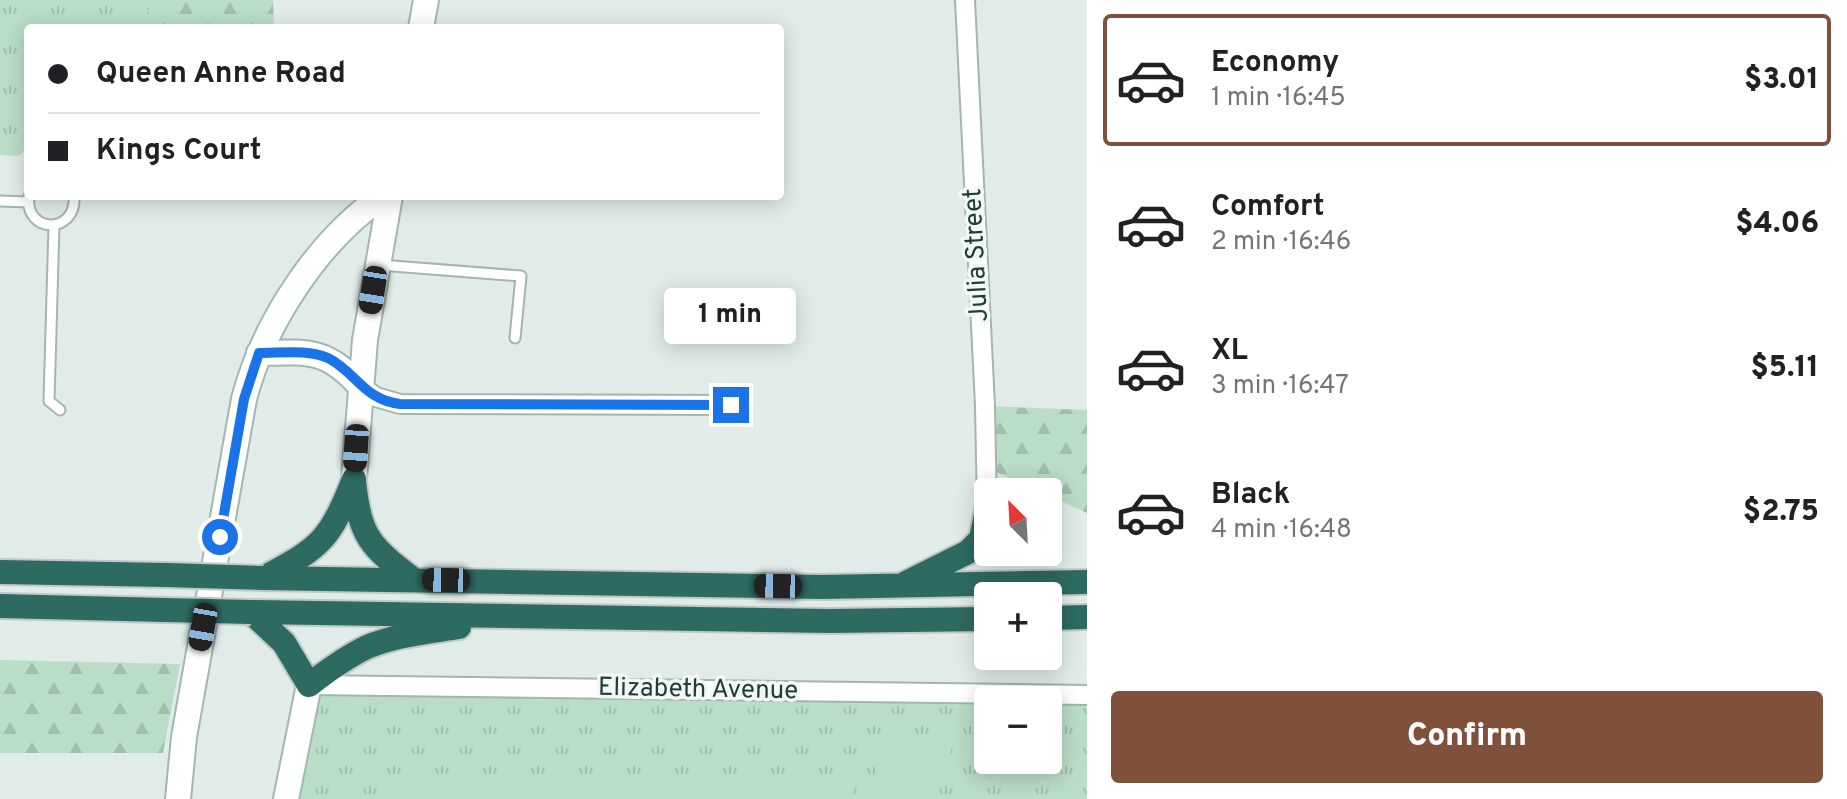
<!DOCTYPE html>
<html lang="en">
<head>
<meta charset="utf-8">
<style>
  :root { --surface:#fff; --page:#f6f6f6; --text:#202124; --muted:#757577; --line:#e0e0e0; --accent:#7f513b }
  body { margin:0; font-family:Overpass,sans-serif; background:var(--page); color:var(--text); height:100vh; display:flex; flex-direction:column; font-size:30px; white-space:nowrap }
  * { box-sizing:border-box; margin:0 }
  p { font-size:26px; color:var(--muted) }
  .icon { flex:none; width:44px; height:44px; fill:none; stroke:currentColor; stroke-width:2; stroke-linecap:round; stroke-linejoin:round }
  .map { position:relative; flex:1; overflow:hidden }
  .panel { display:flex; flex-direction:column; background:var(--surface); width:760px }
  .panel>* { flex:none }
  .hud { position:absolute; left:24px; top:24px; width:760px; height:176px; border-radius:8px; box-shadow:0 4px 20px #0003; display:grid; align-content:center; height:176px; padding:0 24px; background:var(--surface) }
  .needle { width:52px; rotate:336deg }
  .tools { position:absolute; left:974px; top:478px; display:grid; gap:16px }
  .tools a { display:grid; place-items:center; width:88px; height:88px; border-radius:8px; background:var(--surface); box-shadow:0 4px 20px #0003; font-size:40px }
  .end { position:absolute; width:36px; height:36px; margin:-18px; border:10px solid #1a73e8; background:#fff; box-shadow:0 0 0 4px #fff }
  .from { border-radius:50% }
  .bubble { position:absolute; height:56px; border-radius:8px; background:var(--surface); box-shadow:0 4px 20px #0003; font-size:26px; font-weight:800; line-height:56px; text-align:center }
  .car { position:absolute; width:24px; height:48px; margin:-24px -12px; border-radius:10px; box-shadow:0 0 6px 2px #0007; background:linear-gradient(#222 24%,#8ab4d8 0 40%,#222 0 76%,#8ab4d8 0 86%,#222 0) }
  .hud b { display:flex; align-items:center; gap:28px; height:76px; font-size:30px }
  .hud b+b { border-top:2px solid var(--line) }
  .hud i { width:20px; height:20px; background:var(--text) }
  ul { padding:14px 0 0; list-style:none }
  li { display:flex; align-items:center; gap:24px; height:132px; margin:0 16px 12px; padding:0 8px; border:4px solid transparent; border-radius:8px }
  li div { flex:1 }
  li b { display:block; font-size:30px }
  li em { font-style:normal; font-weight:800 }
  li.current { border-color:var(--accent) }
  li>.icon { width:72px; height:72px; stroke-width:1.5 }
  .primary-button { display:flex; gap:16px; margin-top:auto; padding:16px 24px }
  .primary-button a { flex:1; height:92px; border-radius:8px; background:var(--accent); color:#fff; font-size:32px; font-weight:800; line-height:92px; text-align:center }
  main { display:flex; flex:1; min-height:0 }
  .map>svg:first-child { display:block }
</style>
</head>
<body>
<main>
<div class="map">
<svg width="1087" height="799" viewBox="0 0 1087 799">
  <defs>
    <pattern id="grass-tufts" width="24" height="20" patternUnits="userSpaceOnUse" patternTransform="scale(2)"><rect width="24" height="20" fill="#baddc7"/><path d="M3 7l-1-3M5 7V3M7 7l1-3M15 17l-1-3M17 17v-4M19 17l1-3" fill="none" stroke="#a0bfac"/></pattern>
    <pattern id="forest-firs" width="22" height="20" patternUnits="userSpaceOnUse" patternTransform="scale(2)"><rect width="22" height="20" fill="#baddc7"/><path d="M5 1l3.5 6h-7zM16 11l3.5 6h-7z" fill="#a0bfac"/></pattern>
  </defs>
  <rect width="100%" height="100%" fill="#e1ece8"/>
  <path fill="url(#grass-tufts)" fill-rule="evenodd" d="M0,0H154L151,8L133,28H28V146L19,156L0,155Z
    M309,685L1087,695V799H286ZM988,700H1048V760H988Z"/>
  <path fill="url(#forest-firs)" d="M154,0H273L274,28H133L151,8Z
    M985,406L1087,410V513L1048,495V492H1041L987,468Z
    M0,660L180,664L163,753H0Z"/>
  <path fill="#baddc7" d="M944,739L952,747L936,799H893L875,770L870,751Z
    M403,773L853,781V799H402Z"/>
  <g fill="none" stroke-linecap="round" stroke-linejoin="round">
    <defs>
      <path id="lane" d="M29,196C24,234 77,235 74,196
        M0,201L28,202
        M54,225L49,401L60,410
        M380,265L521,276L515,338"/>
      <path id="street" d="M965,0L985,406L987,510
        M360,386L376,397L400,404L731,405
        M309,685L1087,695"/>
      <path id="secondary" d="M421,28L426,0
        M259,353C307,352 326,348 360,386
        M354,479L365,340L390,196
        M178,799L184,737L244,399C264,323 318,240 383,196
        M286,799L309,685"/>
      <path id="highway" d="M354,481C360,538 370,546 414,580
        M0,572L166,575
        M265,577C322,547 330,539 354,479
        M263,578L822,587L1087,582
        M906,583L968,552L981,539L987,510
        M0,606L165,610
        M251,612L830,621L988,619
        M251,612L284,643L309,685C327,671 346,657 367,647C396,635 428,632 459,627
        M1048,618L1087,617"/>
    </defs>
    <use href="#lane" stroke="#a4b4b0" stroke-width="13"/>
    <use href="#street" stroke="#a4b4b0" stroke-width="22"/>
    <use href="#secondary" stroke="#a0b8b1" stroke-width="28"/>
    <use href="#highway" stroke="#c1c9c7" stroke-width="28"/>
    <use href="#lane" stroke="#fff" stroke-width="9"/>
    <use href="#street" stroke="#fff" stroke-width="18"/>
    <use href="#secondary" stroke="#fff" stroke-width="24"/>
    <use href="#highway" stroke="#2d6a62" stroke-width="24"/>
    <defs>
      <path id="highway-bridge" d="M166,575L263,578
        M165,610L251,612"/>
    </defs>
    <use href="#highway-bridge" stroke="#c1c9c7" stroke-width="28" stroke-linecap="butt"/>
    <use href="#highway-bridge" stroke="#2d6a62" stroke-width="24"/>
  </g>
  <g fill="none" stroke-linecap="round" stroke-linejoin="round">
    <path stroke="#1a73e8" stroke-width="10" d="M220,537L244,399L259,353C281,353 308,349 328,358C356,372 364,400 400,404L731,405"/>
  </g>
  <g text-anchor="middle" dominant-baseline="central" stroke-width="7" stroke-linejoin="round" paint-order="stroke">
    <g font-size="26" fill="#213d38" stroke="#f2f8f6">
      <text transform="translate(977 255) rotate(-93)">Julia Street</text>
      <text transform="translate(698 690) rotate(1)">Elizabeth Avenue</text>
    </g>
  </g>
</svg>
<div class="tools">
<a><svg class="needle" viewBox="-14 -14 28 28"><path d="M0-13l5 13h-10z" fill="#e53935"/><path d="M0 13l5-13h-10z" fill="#757577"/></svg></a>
<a>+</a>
<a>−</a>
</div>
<i class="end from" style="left:220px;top:537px"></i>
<i class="end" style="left:731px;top:405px"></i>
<div class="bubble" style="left:664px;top:288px;width:132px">1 min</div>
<i class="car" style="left:373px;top:290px;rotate:189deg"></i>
<i class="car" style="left:356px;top:448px;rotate:184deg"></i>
<i class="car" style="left:446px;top:580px;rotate:271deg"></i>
<i class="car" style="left:778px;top:586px;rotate:271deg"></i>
<i class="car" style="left:203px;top:627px;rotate:190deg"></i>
<div class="hud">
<b><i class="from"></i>Queen Anne Road</b>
<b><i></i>Kings Court</b>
</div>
</div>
<section class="panel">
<ul>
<li class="current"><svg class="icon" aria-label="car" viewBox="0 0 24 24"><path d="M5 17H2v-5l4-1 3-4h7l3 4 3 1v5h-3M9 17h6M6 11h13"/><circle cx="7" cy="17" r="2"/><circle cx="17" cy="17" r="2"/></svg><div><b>Economy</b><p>1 min · 16:45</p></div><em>$3.01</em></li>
<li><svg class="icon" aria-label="car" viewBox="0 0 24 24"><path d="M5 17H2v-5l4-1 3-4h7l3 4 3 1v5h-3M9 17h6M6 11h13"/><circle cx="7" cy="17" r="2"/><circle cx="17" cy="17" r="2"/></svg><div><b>Comfort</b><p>2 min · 16:46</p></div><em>$4.06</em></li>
<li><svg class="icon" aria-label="car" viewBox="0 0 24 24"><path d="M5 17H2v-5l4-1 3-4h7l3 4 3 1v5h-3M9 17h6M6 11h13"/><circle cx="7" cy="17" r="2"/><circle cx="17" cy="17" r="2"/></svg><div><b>XL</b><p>3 min · 16:47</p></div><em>$5.11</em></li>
<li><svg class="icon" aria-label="car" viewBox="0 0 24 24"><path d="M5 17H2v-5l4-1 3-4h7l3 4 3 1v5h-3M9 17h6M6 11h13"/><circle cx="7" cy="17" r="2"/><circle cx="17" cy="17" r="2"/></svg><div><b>Black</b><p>4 min · 16:48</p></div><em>$2.75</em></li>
</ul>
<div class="primary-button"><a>Confirm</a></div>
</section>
</main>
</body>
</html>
